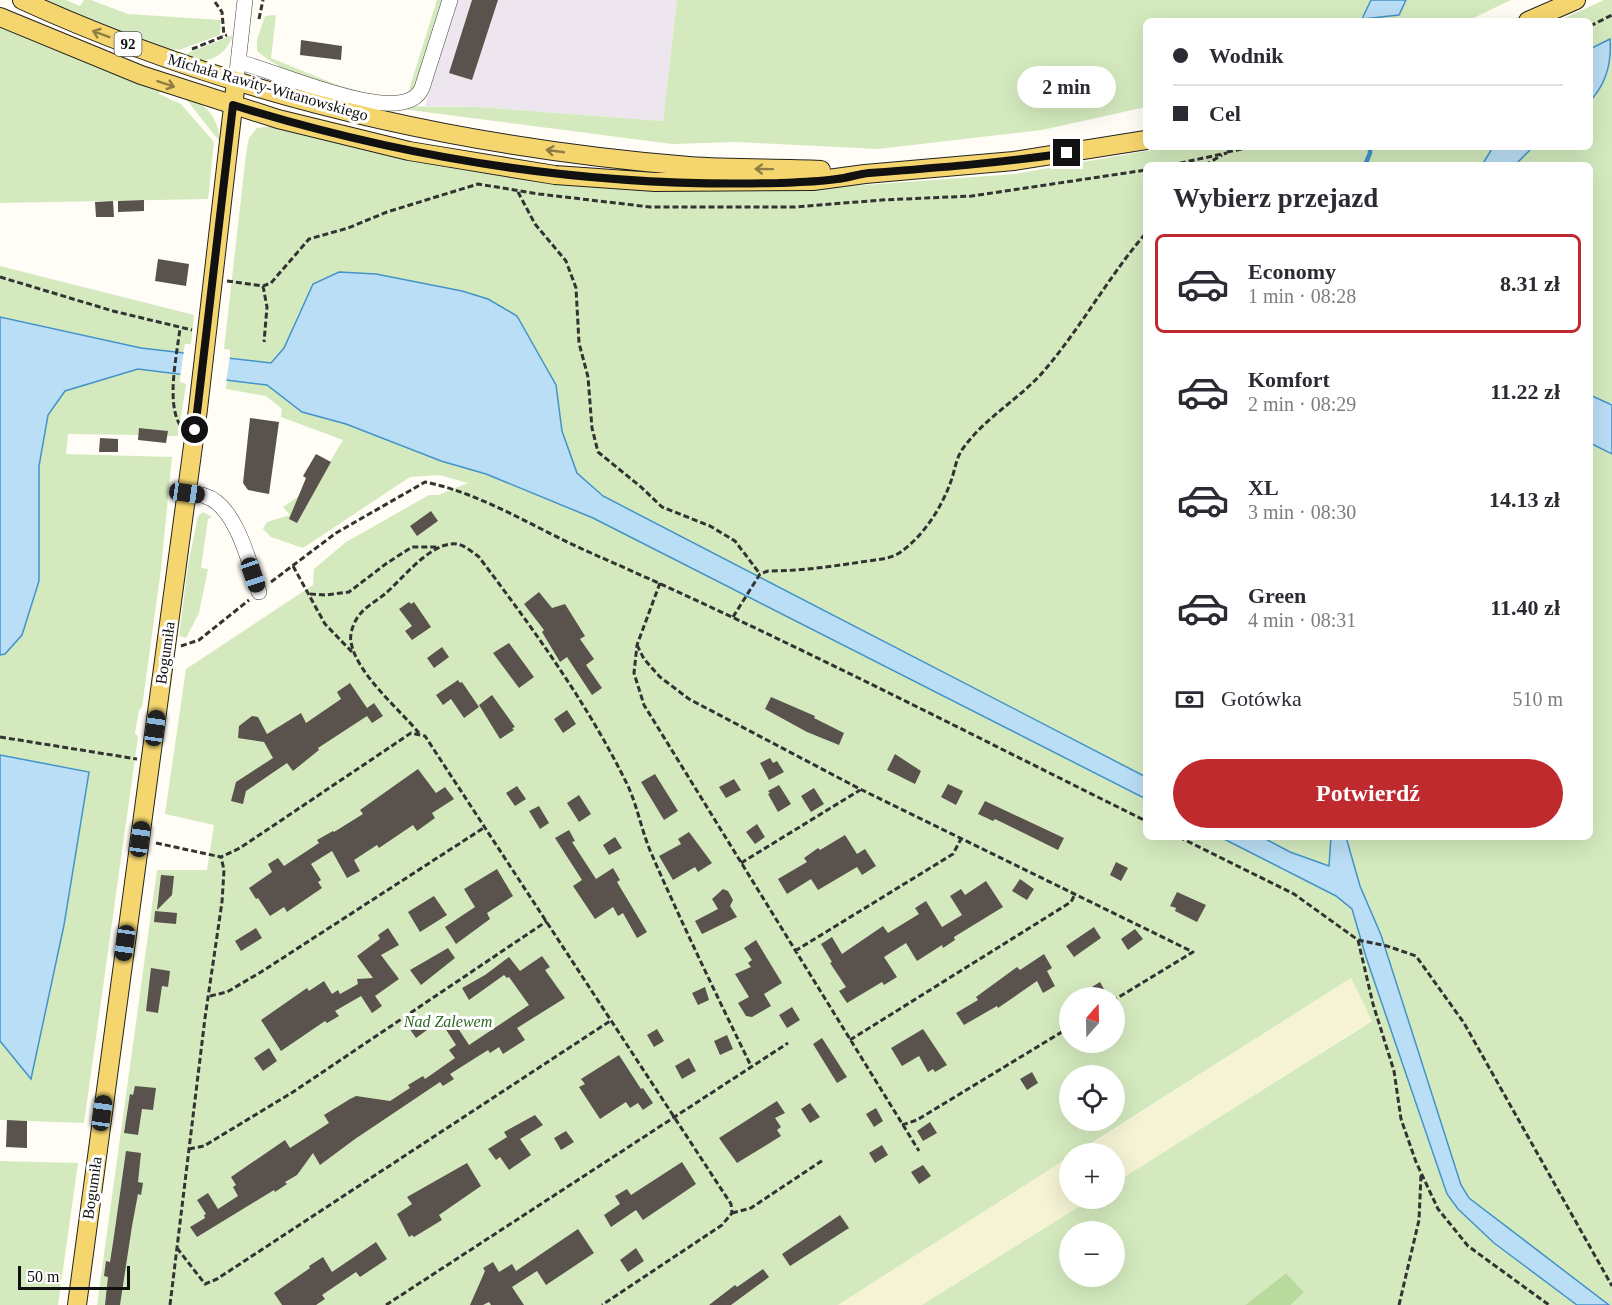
<!DOCTYPE html>
<html lang="pl">
<head>
<meta charset="utf-8">
<style>
  :root { --surface:#fff; --page:#f7f7f7; --text:#2b2b33; --muted:#7c7c81; --line:#e1e1e2; --accent:#bf2a2f }
  body { margin:0; font-family:"Times New Roman",serif; background:var(--page); color:var(--text); height:100vh; display:flex; flex-direction:column; font-size:22px; white-space:nowrap }
  * { box-sizing:border-box; margin:0 }
  p { font-size:20px; color:var(--muted) }
  .icon { flex:none; width:33px; height:33px; fill:none; stroke:currentColor; stroke-width:2; stroke-linecap:round; stroke-linejoin:round }
  .map { position:relative; flex:1; overflow:hidden }
  .details { position:absolute; left:1143px; top:162px; width:450px; height:678px; display:flex; flex-direction:column; background:var(--surface); border-radius:9px; box-shadow:0 6px 24px #0002 }
  .details>* { flex:none }
  .banner { position:absolute; left:1143px; top:18px; width:450px; height:132px; border-radius:9px; box-shadow:0 6px 24px #0002; display:grid; align-content:center; height:132px; padding:0 30px; background:var(--surface) }
  .needle { width:39px; rotate:20deg }
  .tools { position:absolute; left:1059px; top:987px; display:grid; gap:12px }
  .tools a { display:grid; place-items:center; width:66px; height:66px; border-radius:50%; background:var(--surface); box-shadow:0 6px 24px #0002; font-size:30px }
  .scale { position:absolute; left:18px; bottom:15px; width:112px; box-sizing:border-box; padding-left:6px; border:3px solid #111; border-top:0; font-size:16px; line-height:21px; white-space:nowrap; color:#111; -webkit-text-stroke:4px #fff; paint-order:stroke }
  .end { position:absolute; width:27px; height:27px; margin:-14px; border:8px solid #111; background:#fff; box-shadow:0 0 0 3px #fff }
  .from { border-radius:50% }
  .bubble { position:absolute; height:42px; border-radius:21px; background:var(--surface); box-shadow:0 6px 24px #0002; font-size:20px; font-weight:600; line-height:42px; text-align:center }
  .car { position:absolute; width:18px; height:36px; margin:-18px -9px; border-radius:8px; box-shadow:0 0 4px 2px #0007; background:linear-gradient(#222 24%,#8ab4d8 0 40%,#222 0 76%,#8ab4d8 0 86%,#222 0) }
  .banner b { display:flex; align-items:center; gap:21px; height:57px; font-size:22px }
  .banner b+b { border-top:2px solid var(--line) }
  .banner i { width:15px; height:15px; background:var(--text) }
  ul { padding:0; list-style:none }
  li { display:flex; align-items:center; gap:18px; height:99px; margin:0 12px 9px; padding:0 18px; border:3px solid transparent; border-radius:9px }
  li div { flex:1 }
  li b { display:block; font-size:22px }
  li em { font-style:normal; font-weight:600 }
  li.current { border-color:var(--accent) }
  li>.icon { width:54px; height:54px; stroke-width:1.5 }
  h2 { padding:0 30px; font-size:27px; line-height:72px }
  .pay { display:flex; align-items:center; gap:15px; height:66px; padding:0 30px; font-size:22px }
  .pay p { margin-inline-start:auto }
  .action { display:flex; gap:12px; margin-top:auto; padding:12px 30px }
  .action a { flex:1; height:69px; border-radius:36px; background:var(--accent); color:#fff; font-size:24px; font-weight:600; line-height:69px; text-align:center }
  .map>svg:first-child { display:block }
</style>
</head>
<body>
<div class="map">
<svg width="1612" height="1305" viewBox="0 0 1612 1305">
  <rect width="100%" height="100%" fill="#fffdf5"/>
  <path fill="#eee6ee" d="M458,0H677L663,121L480,107L425,106Z"/>
  <path fill="#f5f3d4" d="M1351,978L1372,1020L1115,1184L1114,1154H1076Z
    M1069,1157L1070,1198L1091,1199L923,1305H838Z"/>
  <path fill="#d4eabe" fill-rule="evenodd" d="M39,0H66L80,6L84,0H91L128,14L221,20L220,35L179,50L175,49L172,55Z
    M437,0H447L420,83L408,93Z
    M677,0H1371L1363,19L1399,15L1406,0H1511L1467,21H1146V107L1042,130L878,149L735,142L672,144L379,106L480,107L663,121Z
    M1604,0H1612V1305H1291L1304,1292L1286,1273L1245,1305H922L1091,1199L1114,1198L1115,1183L1372,1021L1351,978L1076,1153L1070,1154L1069,1157L838,1305H97L157,870H207L214,825L165,814L186,669L313,585L314,569L346,542L429,495H438L468,483L439,475L410,477L303,548L271,537L263,529L267,522L290,515L283,507L317,484L343,440L281,417L282,409L266,396L226,389L227,380L267,385L302,412L346,424L441,461L486,474L603,496L577,473L562,429L556,385L517,316L462,291L376,274L299,312L284,348L272,363L230,359V350L224,349L246,154L249,138L257,128L275,126L367,149L759,189L865,185L1015,174L1169,147H1590V21H1558ZM1146,165H1590V837H1146ZM1070,998H1114V1042H1070ZM1070,1076H1114V1120H1070ZM1070,1232H1114V1276H1070Z
    M276,15L271,58L335,84L390,100C344,94 294,81 257,51V40L265,16Z
    M0,25L160,89L159,94L181,104L214,142L208,199L0,203Z
    M233,35C226,56 208,65 187,59L188,53Z
    M186,99C208,102 219,121 220,142Z
    M0,266L194,315L191,344H185L183,354L141,348L0,317Z
    M138,369L181,374L180,382L186,384L178,436H167V431L140,428L139,435L68,434L66,454L172,457L161,569L142,707L139,710L135,733L138,737L84,1123L0,1120V1041L30,1078L89,773L0,755V655L5,654L39,581V466L48,415L65,391Z
    M203,512L212,517L208,519L201,568L208,569L199,613L186,638L179,636L188,565L198,516Z
    M0,1161L78,1163L58,1305H0Z"/>
  <path fill="#b8da9d" d="M1286,1273L1304,1292L1291,1305H1245Z"/>
  <path fill="#badef5" stroke="#4393cb" stroke-width="1.5" d="M1371,0H1406L1399,15L1362,19Z
    M1610,39C1612,64 1606,84 1590,101V49Z
    M1493,147H1533L1515,165H1482Z
    M339,272L376,274L462,291L488,299L517,316L556,385L562,431L577,473L603,496L1146,777V799L593,518L486,474L441,461L346,424L302,412L267,385L138,369L65,391L48,415L39,466V581L22,635L5,654L0,655V317L141,348L271,363L284,348L313,284Z
    M1590,395L1612,405V454L1590,443Z
    M0,755L89,772L64,925L31,1079L0,1041Z
    M1220,837H1262L1290,852L1329,866L1331,837H1346L1360,886L1381,935L1461,1185L1469,1198L1609,1305H1577L1494,1243L1458,1209L1447,1194L1366,957L1352,909L1336,896Z"/>
  <path fill="#fffdf5" d="M184,351L230,356L226,383L180,377Z"/>
  <g fill="none" stroke-linecap="round" stroke-linejoin="round">
    <path stroke="#4393cb" stroke-width="4.5" d="M1365,165L1370,153V147"/>
  </g>
  <path fill="#59524d" d="M472,0H498L472,80L449,73Z
    M301,40L342,46L341,60L300,55Z
    M144,200V211L118,212V201Z
    M113,201L114,217H96L95,202Z
    M158,259L189,264L186,286L155,281Z
    M250,418L279,422L269,494L248,490L243,483Z
    M139,428L168,431L166,443L138,440Z
    M100,438L118,439V452H99Z
    M316,454L331,462L297,523L289,519L306,478L303,476Z
    M431,511L438,521L417,536L410,526Z
    M539,592L552,608L565,604L585,636L580,639L594,659L586,665L602,688L592,695L567,657L560,662L542,632L544,630L524,604Z
    M409,602L411,604L414,602L431,627L412,640L405,631L412,626L399,609Z
    M509,643L534,677L519,688L493,653Z
    M442,647L449,657L434,668L427,658Z
    M458,680L460,683L462,682L479,707L464,718L451,699L443,705L436,695Z
    M350,683L367,708L374,703L383,716L372,723L367,716L318,748L319,750L293,771L287,763L246,791L243,804L231,801L236,782L273,758L264,742L238,738L239,726L252,716L258,717L267,734L301,713L306,723L341,699L337,692Z
    M492,695L515,727L512,728L514,730L500,739L479,705Z
    M771,697L815,716L814,718L844,733L839,745L807,732L765,709Z
    M567,710L576,724L563,733L554,719Z
    M895,754L921,771L915,784L887,770Z
    M770,758L773,763L777,761L784,772L769,780L760,763Z
    M418,769L436,793L445,787L454,799L432,813L435,818L417,831L413,825L379,848L377,845L354,860L360,871L347,878L332,851L311,864L321,880L318,882L322,888L287,912L284,907L270,916L258,898L256,899L249,888L272,872L268,864L278,858L284,866L319,843L317,840L333,831L334,832L363,814L360,810Z
    M655,774L678,811L664,820L641,782Z
    M734,779L741,790L726,798L719,787Z
    M948,784L963,791L956,805L941,797Z
    M779,785L791,804L778,812L768,794L770,793L768,791Z
    M517,786L526,799L515,806L506,793Z
    M814,788L824,804L811,812L801,796Z
    M579,795L591,814L579,822L567,803Z
    M985,801L1064,838L1058,850L995,819L993,821L978,814Z
    M539,806L549,823L540,829L529,811Z
    M757,824L765,837L755,844L746,832Z
    M569,830L575,841L572,842L596,879L613,868L620,880L617,882L647,932L637,938L623,913L618,916L613,907L595,919L573,886L582,880L555,838Z
    M689,832L712,863L698,872L695,867L673,880L659,856L681,844L678,839Z
    M845,835L857,854L865,849L876,866L862,875L857,867L818,890L811,879L787,894L778,879L807,862L804,858L818,848L820,850Z
    M615,837L622,848L609,855L603,845Z
    M1116,862L1128,868L1121,881L1110,875Z
    M497,869L513,896L487,913L490,919L456,944L445,927L475,907L464,889Z
    M161,875L174,876L172,895L157,910Z
    M1020,879L1034,889L1027,900L1012,891Z
    M986,881L1003,907L954,937L955,940L943,948L942,945L917,961L906,943L884,957L897,977L884,985L882,982L847,1003L839,991L846,987L830,963L832,962L821,944L832,937L842,954L883,926L888,933L919,914L915,908L926,901L942,927L962,915L950,896L961,889L965,895Z
    M723,889L728,891L733,900L730,906L737,917L702,934L695,921L718,909L712,899Z
    M1177,892L1206,905L1197,922L1175,911L1176,908L1170,906Z
    M434,896L447,915L420,932L408,912Z
    M155,911L177,913L176,924L154,922Z
    M1094,927L1101,938L1074,957L1066,946Z
    M256,928L262,938L241,951L235,941Z
    M388,928L399,945L381,955L399,979L375,996L382,1006L372,1013L361,996L335,1011L339,1016L327,1023L325,1021L281,1051L261,1020L307,988L309,991L324,981L332,994L338,990L340,994L358,984L357,979L373,978L357,956L380,939L378,935Z
    M1135,929L1143,939L1128,950L1121,939Z
    M756,940L782,983L764,994L771,1006L752,1017L746,1016L738,1003L749,997L735,974L751,967L748,963L752,960L744,948Z
    M448,948L455,958L421,985L410,970Z
    M1044,954L1052,968L1047,971L1055,986L1043,993L1037,981L998,1008L997,1006L964,1025L956,1013L978,1000L976,997L1017,967L1020,970Z
    M542,956L550,967L545,970L565,998L517,1028L525,1040L503,1054L499,1047L490,1053L488,1050L450,1074L454,1079L443,1086L440,1082L355,1139L320,1165L313,1153L297,1175L285,1182L287,1184L275,1192L274,1190L197,1237L190,1227L205,1218L204,1215L206,1214L197,1200L208,1193L218,1209L238,1196L233,1187L236,1185L231,1177L285,1140L290,1148L329,1123L324,1115L350,1099L356,1096L390,1101L410,1088L408,1085L423,1076L425,1079L455,1058L449,1050L456,1045L443,1025L452,1019L469,1045L529,1005L509,977L507,978L504,975L469,1000L462,988L485,975L509,957L520,971Z
    M151,968L170,971L168,987L162,986L158,1013L146,1011Z
    M1100,982L1106,993L1098,998H1074Z
    M705,987L709,1000L698,1005L692,993Z
    M792,1007L800,1020L787,1028L779,1015Z
    M420,1020L427,1030L416,1038L409,1028Z
    M657,1029L664,1041L654,1047L647,1035Z
    M923,1029L947,1065L935,1072L933,1069L928,1072L919,1056L902,1066L891,1048Z
    M727,1035L733,1049L720,1055L714,1041Z
    M822,1038L847,1077L837,1083L813,1044Z
    M269,1048L277,1061L263,1071L254,1058Z
    M619,1055L641,1089L643,1088L653,1103L643,1110L638,1103L630,1108L626,1102L600,1119L579,1087L585,1084L581,1079Z
    M689,1058L696,1071L682,1079L675,1066Z
    M1032,1072L1038,1083L1027,1090L1020,1079Z
    M135,1086L156,1088L153,1110L142,1109L138,1135L124,1133L130,1094L133,1095Z
    M777,1101L785,1113L775,1118L781,1127L777,1130L781,1136L737,1163L719,1138Z
    M810,1103L820,1117L810,1123L801,1109Z
    M876,1108L883,1121L874,1127L866,1114Z
    M535,1115L543,1125L520,1139L531,1155L509,1170L500,1157L496,1160L488,1149L507,1137L504,1132Z
    M7,1120L27,1121V1148L6,1147Z
    M930,1122L937,1133L923,1141L917,1131Z
    M566,1131L574,1142L561,1150L554,1138Z
    M882,1145L888,1155L875,1163L869,1153Z
    M126,1151L141,1153L138,1182L143,1183L141,1195L138,1194L132,1226L120,1305H105L108,1277L104,1276L106,1261L110,1262L114,1236Z
    M682,1162L696,1184L643,1220L636,1210L611,1227L604,1215L620,1204L615,1196L627,1189L631,1195Z
    M467,1163L481,1186L439,1215L442,1220L414,1237L412,1235L409,1237L397,1214L412,1204L407,1197Z
    M923,1165L931,1176L919,1184L911,1172Z
    M840,1215L849,1228L790,1266L782,1254Z
    M578,1229L594,1253L546,1285L537,1271L512,1287L524,1305H491L489,1302L483,1305H470L485,1271L483,1268L493,1262L499,1272L512,1264L516,1271Z
    M376,1242L387,1259L360,1277L356,1272L322,1295L325,1299L316,1305H282L274,1293L310,1268L309,1266L323,1257L332,1272Z
    M636,1248L644,1261L628,1272L620,1260Z
    M763,1269L769,1277L731,1305H709L735,1285L737,1287Z"/>
  <g fill="none" stroke-linecap="round" stroke-linejoin="round">
    <defs>
      <path id="minor" d="M238,62C271,68 404,132 422,88L450,0
        M237,72L245,0
        M187,493C193,494 199,494 205,496C236,505 250,565 259,592"/>
      <path id="major" d="M22,0C232,96 460,147 689,166C733,169 777,168 821,170
        M0,17L141,75L278,119L409,151L555,175L655,182L813,181L865,174L1014,161L1146,140
        M1528,21L1576,0
        M77,1305L198,409L236,81"/>
    </defs>
    <use href="#minor" stroke="#444" stroke-width="16"/>
    <use href="#major" stroke="#222" stroke-width="20"/>
    <path stroke="#333" stroke-width="3" stroke-dasharray="6 3" stroke-linecap="butt" d="M215,2L222,12L224,36
      M259,19L263,0
      M1590,26L1612,15
      M192,49L227,35
      M1227,152L1251,147
      M1171,165L1227,153
      M1205,165L1222,155
      M518,192L535,224L566,261L576,288L579,343L588,377L592,428L598,452L641,487L662,507L710,526L735,541L760,574
      M0,277L113,311L192,330
      M227,281L263,286L271,283L309,239L348,228L387,212L478,184L539,194L650,207H794L882,200L972,196L1146,170
      M263,286L267,307L264,342
      M180,425C166,402 177,355 180,328
      M293,566L325,624L353,653
      M271,582L336,533L425,482C484,494 536,529 591,553C779,635 962,730 1146,821
      M660,583L637,645L634,673L644,705L919,1151
      M310,594L326,595L349,592L387,563L412,547H437
      M733,617L760,574L768,571C803,571 834,566 868,561C880,559 892,559 902,551C924,535 942,507 951,481C955,470 956,457 964,447C985,418 1019,399 1043,372C1081,328 1108,277 1146,233
      M637,645L644,659L660,677L689,699L860,789L1193,952L1114,1000
      M181,646L199,640L249,600
      M419,733C399,709 356,673 351,642C349,633 355,619 361,613C368,605 378,600 386,593C403,578 428,546 451,544C461,542 471,551 479,557C534,630 588,704 628,786C638,808 642,833 652,855C683,926 717,996 751,1066
      M0,737L137,759
      M1179,837L1294,894L1358,940L1387,946L1416,956L1464,1023L1612,1286
      M156,843L221,857L240,848L411,733L425,736L731,1204L732,1213L722,1225L602,1305
      M741,863L860,790
      M1358,940L1373,1004L1394,1071L1401,1119L1416,1162L1438,1209L1468,1246L1549,1305
      M795,951L953,854L961,839
      M210,996L227,992L261,972L485,827
      M850,1040L1071,902L1075,894
      M902,1125L917,1120L1070,1027
      M189,1149L204,1146L293,1092L547,921
      M732,1213L751,1208L823,1160
      M177,1248L205,1284L217,1279L610,1021
      M170,1305L205,1018L222,902L224,870L221,857
      M386,1305L788,1043
      M1399,1305L1419,1220L1421,1175"/>
    <use href="#minor" stroke="#fff" stroke-width="15"/>
    <use href="#major" stroke="#f5d66e" stroke-width="18"/>
  </g>
  <defs><path id="oneway-shaft" d="M-6 0H5M1.5-3L5.5 0L1.5 3" fill="none" stroke-width="1.6" stroke-linecap="round" stroke-linejoin="round" transform="scale(1.5)"/></defs>
  <g stroke="#8e7d44">
    <use href="#oneway-shaft" transform="translate(101 34) rotate(-159)"/>
    <use href="#oneway-shaft" transform="translate(166 84) rotate(19)"/>
    <use href="#oneway-shaft" transform="translate(555 151) rotate(-172)"/>
    <use href="#oneway-shaft" transform="translate(764 169) rotate(-179)"/>
  </g>
  <g fill="none" stroke-linecap="round" stroke-linejoin="round">
    <path stroke="#111" stroke-width="8" d="M195,430L233,105C410,160 593,188 778,183C798,182 818,182 837,179C848,178 858,174 869,173C935,168 1001,163 1067,153"/>
  </g>
  <g text-anchor="middle" dominant-baseline="central" stroke-width="6" stroke-linejoin="round" paint-order="stroke">
    <rect fill="#fff" stroke="#585858" stroke-width="1.5" x="114.5" y="32" width="27" height="24" rx="4.5"/>
    <g font-size="15" font-weight="bold" fill="#111">
      <text x="128" y="44">92</text>
    </g>
    <g font-size="16" fill="#111" stroke="#fff">
      <text transform="translate(268 87) rotate(16)">Michała Rawity-Witanowskiego</text>
      <text transform="translate(165 653) rotate(-82)">Bogumiła</text>
      <text transform="translate(92 1188) rotate(-82)">Bogumiła</text>
    </g>
    <g font-size="16" font-style="italic" fill="#2f6821" stroke="#fff">
      <text x="448" y="1021">Nad Zalewem</text>
    </g>
  </g>
</svg>
<div class="tools">
<a><svg class="needle" viewBox="-14 -14 28 28"><path d="M0-13l5 13h-10z" fill="#e53935"/><path d="M0 13l5-13h-10z" fill="#7c7c81"/></svg></a>
<a><svg class="icon" aria-label="locate" viewBox="0 0 24 24"><circle cx="12" cy="12" r="6"/><path d="M12 2v4M12 18v4M2 12h4M18 12h4"/></svg></a>
<a>+</a>
<a>−</a>
</div>
<div class="scale">50 m</div>
<i class="end from" style="left:195px;top:430px"></i>
<i class="end" style="left:1067px;top:153px"></i>
<div class="bubble" style="left:1017px;top:66px;width:99px">2 min</div>
<i class="car" style="left:187px;top:493px;rotate:98deg"></i>
<i class="car" style="left:253px;top:575px;rotate:161deg"></i>
<i class="car" style="left:155px;top:728px;rotate:8deg"></i>
<i class="car" style="left:140px;top:839px;rotate:8deg"></i>
<i class="car" style="left:125px;top:943px;rotate:188deg"></i>
<i class="car" style="left:102px;top:1113px;rotate:8deg"></i>
<div class="banner">
<b><i class="from"></i>Wodnik</b>
<b><i></i>Cel</b>
</div>
<section class="details">
<h2>Wybierz przejazd</h2>
<ul>
<li class="current"><svg class="icon" aria-label="car" viewBox="0 0 24 24"><path d="M5 17H2v-5l4-1 3-4h7l3 4 3 1v5h-3M9 17h6M6 11h13"/><circle cx="7" cy="17" r="2"/><circle cx="17" cy="17" r="2"/></svg><div><b>Economy</b><p>1 min · 08:28</p></div><em>8.31 zł</em></li>
<li><svg class="icon" aria-label="car" viewBox="0 0 24 24"><path d="M5 17H2v-5l4-1 3-4h7l3 4 3 1v5h-3M9 17h6M6 11h13"/><circle cx="7" cy="17" r="2"/><circle cx="17" cy="17" r="2"/></svg><div><b>Komfort</b><p>2 min · 08:29</p></div><em>11.22 zł</em></li>
<li><svg class="icon" aria-label="car" viewBox="0 0 24 24"><path d="M5 17H2v-5l4-1 3-4h7l3 4 3 1v5h-3M9 17h6M6 11h13"/><circle cx="7" cy="17" r="2"/><circle cx="17" cy="17" r="2"/></svg><div><b>XL</b><p>3 min · 08:30</p></div><em>14.13 zł</em></li>
<li><svg class="icon" aria-label="car" viewBox="0 0 24 24"><path d="M5 17H2v-5l4-1 3-4h7l3 4 3 1v5h-3M9 17h6M6 11h13"/><circle cx="7" cy="17" r="2"/><circle cx="17" cy="17" r="2"/></svg><div><b>Green</b><p>4 min · 08:31</p></div><em>11.40 zł</em></li>
</ul>
<div class="pay"><svg class="icon" aria-label="cash" viewBox="0 0 24 24"><path d="M3 7h18v10H3z"/><circle cx="12" cy="12" r="2"/></svg>Gotówka<p>510 m</p></div>
<div class="action"><a>Potwierdź</a></div>
</section>
</div>
</body>
</html>
